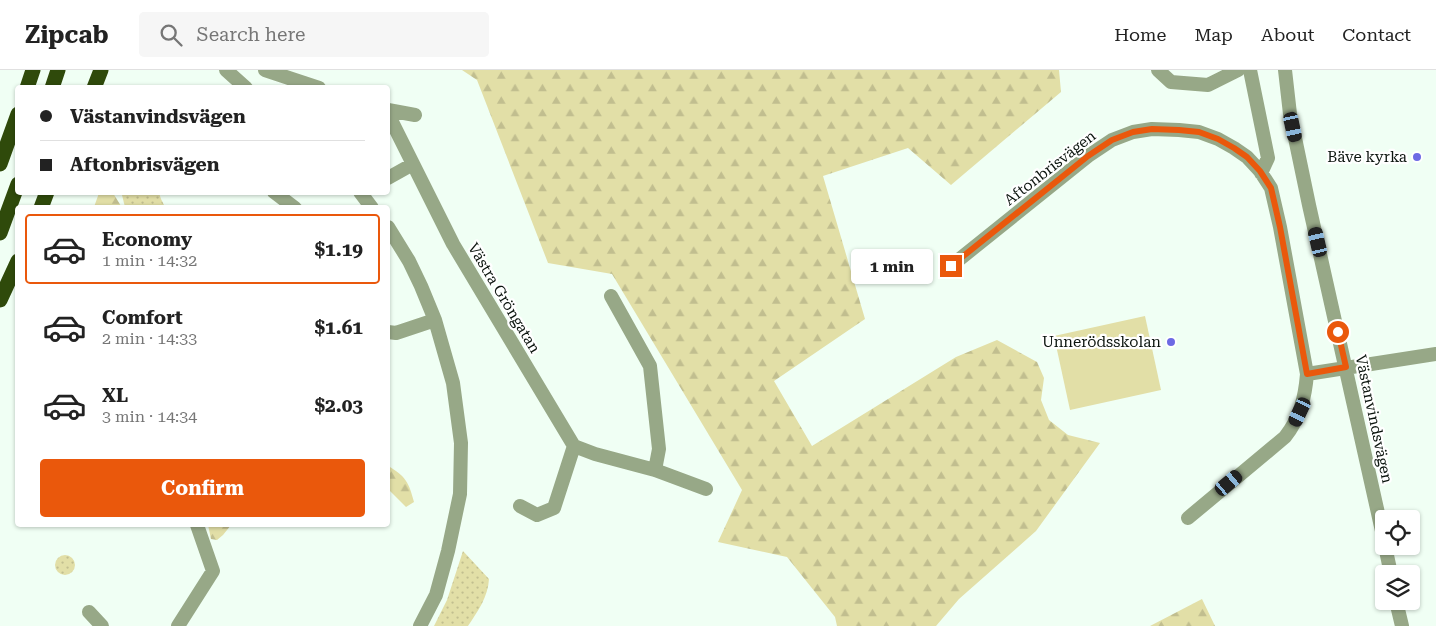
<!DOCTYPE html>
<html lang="en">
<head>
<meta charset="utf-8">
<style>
  :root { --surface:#fff; --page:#f6f6f6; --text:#222; --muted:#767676; --line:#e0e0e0; --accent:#ea580c }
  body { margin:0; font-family:"Roboto Serif",serif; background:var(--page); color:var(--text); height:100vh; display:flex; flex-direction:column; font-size:19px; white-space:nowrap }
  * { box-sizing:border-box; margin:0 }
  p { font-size:16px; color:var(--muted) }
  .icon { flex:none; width:28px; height:28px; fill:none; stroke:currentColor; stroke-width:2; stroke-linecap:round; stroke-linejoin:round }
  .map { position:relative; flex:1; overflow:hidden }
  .panel { position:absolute; left:15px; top:135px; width:375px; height:322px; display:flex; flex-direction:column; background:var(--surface); border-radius:5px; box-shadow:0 1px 4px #0004 }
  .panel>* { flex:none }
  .hud { position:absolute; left:15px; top:15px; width:375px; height:110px; border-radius:5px; box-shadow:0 1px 4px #0004; display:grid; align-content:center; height:110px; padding:0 25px; background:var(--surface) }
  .fabs { position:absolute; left:1375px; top:440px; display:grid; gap:10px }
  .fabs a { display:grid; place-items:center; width:45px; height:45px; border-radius:5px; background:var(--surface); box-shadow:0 1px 4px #0004; font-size:25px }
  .end { position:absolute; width:22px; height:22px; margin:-11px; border:6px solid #ea580c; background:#fff; box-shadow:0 0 0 2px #fff }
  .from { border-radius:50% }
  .bubble { position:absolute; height:35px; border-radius:5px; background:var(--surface); box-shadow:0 1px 4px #0004; font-size:16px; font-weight:700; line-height:35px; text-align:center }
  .car { position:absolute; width:15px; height:30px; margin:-15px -8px; border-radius:6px; box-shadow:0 0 4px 1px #0007; background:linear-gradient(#222 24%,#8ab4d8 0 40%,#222 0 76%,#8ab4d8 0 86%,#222 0) }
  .hud b { display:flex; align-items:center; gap:18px; height:48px; font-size:19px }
  .hud b+b { border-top:1px solid var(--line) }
  .hud i { width:12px; height:12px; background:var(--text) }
  ul { padding:9px 0 0; list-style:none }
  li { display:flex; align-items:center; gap:15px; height:70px; margin:0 10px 8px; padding:0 15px; border:2px solid transparent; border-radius:5px }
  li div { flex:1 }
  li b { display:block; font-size:19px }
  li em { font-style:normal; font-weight:700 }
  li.current { border-color:var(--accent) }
  li>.icon { width:45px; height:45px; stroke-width:1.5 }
  .action { display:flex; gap:10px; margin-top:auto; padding:10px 25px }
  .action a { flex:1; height:58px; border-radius:5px; background:var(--accent); color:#fff; font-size:20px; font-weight:700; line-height:58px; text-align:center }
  header { display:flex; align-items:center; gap:30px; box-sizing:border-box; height:70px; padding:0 25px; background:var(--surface); border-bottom:1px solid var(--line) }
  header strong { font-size:24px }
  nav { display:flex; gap:28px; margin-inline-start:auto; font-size:18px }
  .search { width:350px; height:45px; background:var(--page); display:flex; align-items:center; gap:12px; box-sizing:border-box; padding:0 18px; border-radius:5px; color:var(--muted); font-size:19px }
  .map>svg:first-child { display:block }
</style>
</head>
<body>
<header>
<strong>Zipcab</strong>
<div class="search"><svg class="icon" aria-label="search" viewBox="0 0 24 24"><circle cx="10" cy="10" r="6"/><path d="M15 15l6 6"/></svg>Search here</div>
<nav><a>Home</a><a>Map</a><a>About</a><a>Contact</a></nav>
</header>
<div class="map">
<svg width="1436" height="556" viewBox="0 0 1436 556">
  <defs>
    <pattern id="grass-dots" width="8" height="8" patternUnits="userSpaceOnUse" patternTransform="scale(1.25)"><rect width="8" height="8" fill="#e2dfa7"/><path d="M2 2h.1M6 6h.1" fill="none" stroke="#c1be8f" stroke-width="1.8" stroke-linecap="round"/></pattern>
    <pattern id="forest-firs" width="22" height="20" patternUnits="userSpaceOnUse" patternTransform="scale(1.25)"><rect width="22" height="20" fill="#e2dfa7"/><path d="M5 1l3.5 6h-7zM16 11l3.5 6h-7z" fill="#c1be8f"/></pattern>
  </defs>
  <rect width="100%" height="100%" fill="#f0fff4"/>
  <path fill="url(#grass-dots)" d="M124,123H159L161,129L165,137H125L122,125Z
    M463,481L489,509C488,527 478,541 468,556H434L447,530Z
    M55 495a10 10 0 1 1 20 0a10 10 0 1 1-20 0Z"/>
  <path fill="url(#forest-firs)" d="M462,0H1059L1061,22L951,115L908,78L823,106L865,249L774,311L812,376L956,287L997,270L1037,292L1044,308L1041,330L1049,350L1068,365L1100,373L1036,461L959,529L936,556H837L835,547L787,487L718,472L742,420L612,204L548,193L477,10Z
    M99,123H113L121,136L125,137H94Z
    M388,396C406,406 409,413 414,432L406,437L388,419Z
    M208,455H231L223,465L217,470L211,469Z
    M1202,529L1215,556H1150Z"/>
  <path fill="#e2dfa7" d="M1145,246L1161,320L1070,340L1054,266Z"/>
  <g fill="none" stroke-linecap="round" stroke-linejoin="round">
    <path stroke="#97a887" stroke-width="14" d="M226,0L246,18
      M265,0L319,18
      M1158,0L1171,12L1208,15L1238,0
      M1250,0L1268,88L1261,103
      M1285,0L1290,44L1309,135L1384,470
      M388,40L415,45
      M388,44L453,174L574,376L595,384L655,400L706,419
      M388,108L413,94
      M274,122L295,138
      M360,122L372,138
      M388,157L409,191L421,216L435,250L453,313L461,373L460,424L448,481L436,525L420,556
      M951,196L1088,86L1112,70L1133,62L1152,59L1179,60L1199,62L1218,69L1234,78L1247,87L1260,101L1271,118L1280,157L1307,304C1305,328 1300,348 1285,367L1188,448
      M611,226L650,296L659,379L655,400
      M388,262L396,263L435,250
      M1307,304L1436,284
      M520,436L537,445L554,438L574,376
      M1385,476L1391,504
      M1396,531L1402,556
      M89,542L102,556
      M178,556L213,501L197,455"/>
    <path stroke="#2f4a0b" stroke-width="15" d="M27,18L33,0
      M52,18L58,0
      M94,18L101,0
      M0,94L18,44
      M41,138L47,122
      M0,163L18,114
      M0,230L18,191"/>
  </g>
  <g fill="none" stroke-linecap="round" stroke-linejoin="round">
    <path stroke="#ea580c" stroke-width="6" d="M951,196L1088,86L1112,70L1133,62L1152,59L1179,60L1199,62L1218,69L1234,78L1247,87L1260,101L1271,118L1280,157L1307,304L1346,297L1338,262"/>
  </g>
  <g fill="#6d6ae4" stroke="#fff" stroke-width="2">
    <circle cx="1417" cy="87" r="5"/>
    <circle cx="1171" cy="272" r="5"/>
  </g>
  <g text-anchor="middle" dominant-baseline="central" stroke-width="4.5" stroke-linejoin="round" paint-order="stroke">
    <g font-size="15" fill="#0b140e" stroke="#fff" text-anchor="end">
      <text x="1407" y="87">Bäve kyrka</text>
      <text x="1161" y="272">Unnerödsskolan</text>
    </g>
    <g font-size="15" fill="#0b140e" stroke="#fff">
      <text transform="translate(1050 98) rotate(-38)">Aftonbrisvägen</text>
      <text transform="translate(504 228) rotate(59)">Västra Gröngatan</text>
      <text transform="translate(1374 349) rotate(78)">Västanvindsvägen</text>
    </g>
  </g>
</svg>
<div class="fabs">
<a><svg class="icon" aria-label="locate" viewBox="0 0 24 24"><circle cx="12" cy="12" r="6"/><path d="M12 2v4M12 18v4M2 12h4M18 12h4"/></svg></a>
<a><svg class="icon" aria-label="layers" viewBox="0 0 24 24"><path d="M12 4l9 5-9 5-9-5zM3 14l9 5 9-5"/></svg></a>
</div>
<i class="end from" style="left:1338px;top:262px"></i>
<i class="end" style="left:951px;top:196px"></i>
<div class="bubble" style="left:851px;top:179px;width:82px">1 min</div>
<i class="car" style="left:1293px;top:57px;rotate:168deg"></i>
<i class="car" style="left:1318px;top:172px;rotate:347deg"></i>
<i class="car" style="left:1300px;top:342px;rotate:205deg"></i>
<i class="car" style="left:1229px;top:413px;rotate:50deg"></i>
<div class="hud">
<b><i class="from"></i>Västanvindsvägen</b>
<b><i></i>Aftonbrisvägen</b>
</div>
<section class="panel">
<ul>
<li class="current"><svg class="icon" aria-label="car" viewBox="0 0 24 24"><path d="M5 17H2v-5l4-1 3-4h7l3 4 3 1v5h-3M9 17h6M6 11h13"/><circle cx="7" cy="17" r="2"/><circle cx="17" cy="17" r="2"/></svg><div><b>Economy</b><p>1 min · 14:32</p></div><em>$1.19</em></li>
<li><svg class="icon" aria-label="car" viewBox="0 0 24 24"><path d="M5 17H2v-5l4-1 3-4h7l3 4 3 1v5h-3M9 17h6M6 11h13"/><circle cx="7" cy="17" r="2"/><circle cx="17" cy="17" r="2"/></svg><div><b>Comfort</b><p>2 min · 14:33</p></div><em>$1.61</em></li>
<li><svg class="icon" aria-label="car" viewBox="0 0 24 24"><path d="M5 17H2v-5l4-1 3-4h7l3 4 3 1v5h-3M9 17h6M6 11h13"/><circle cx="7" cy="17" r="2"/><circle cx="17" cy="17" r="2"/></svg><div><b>XL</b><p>3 min · 14:34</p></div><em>$2.03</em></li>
</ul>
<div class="action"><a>Confirm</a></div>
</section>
</div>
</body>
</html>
